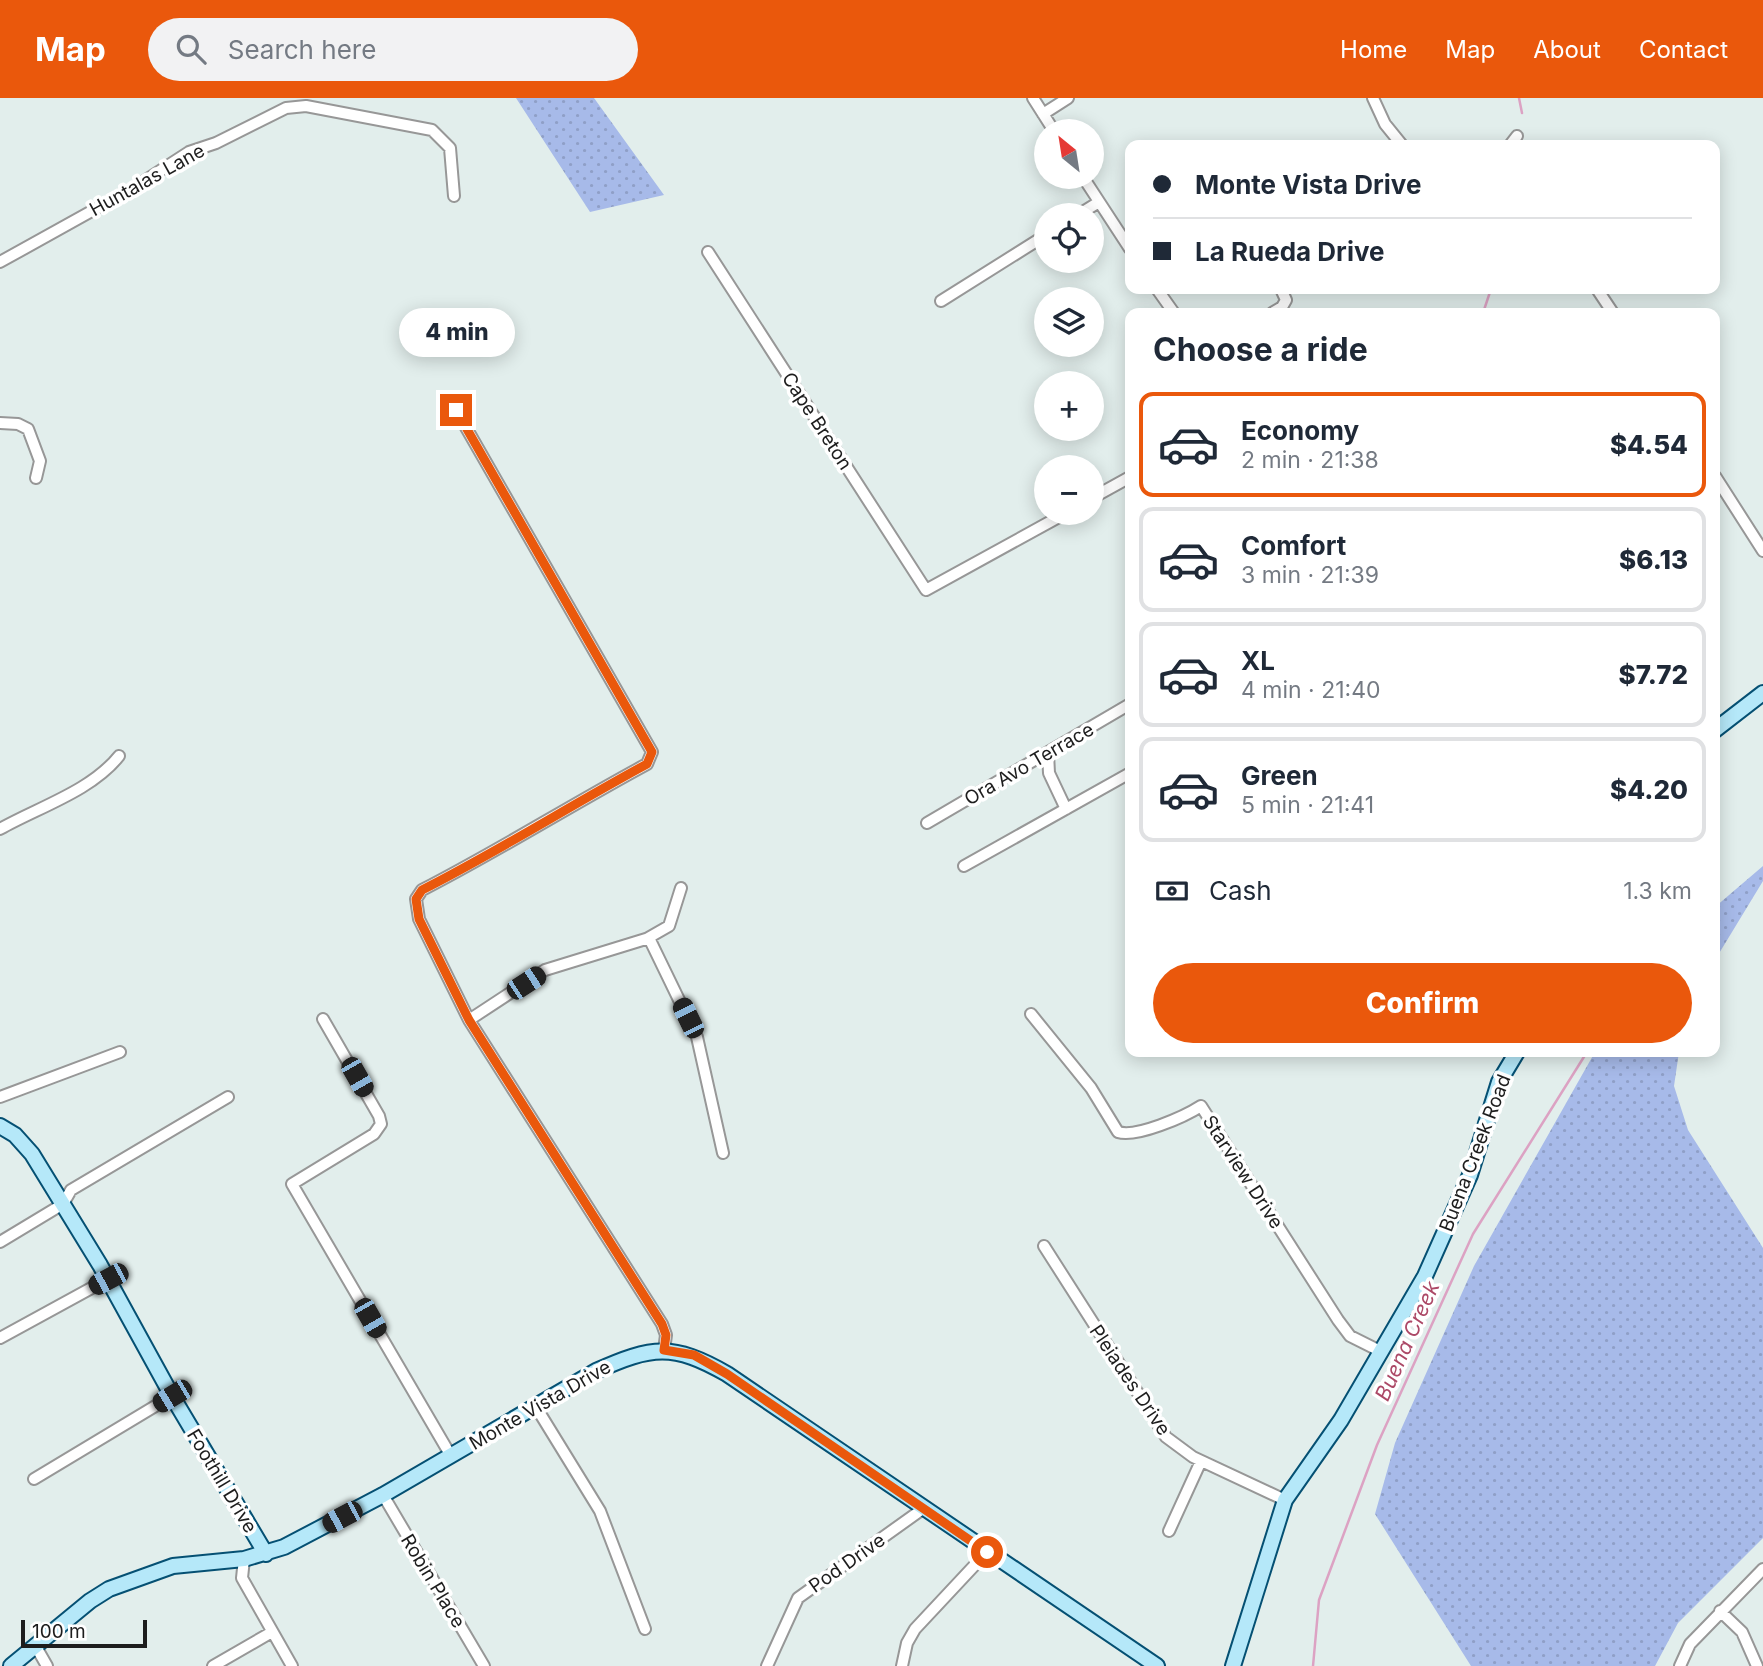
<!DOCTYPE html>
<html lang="en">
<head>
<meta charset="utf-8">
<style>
  :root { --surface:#fff; --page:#f2f2f3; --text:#1f2937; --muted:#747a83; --line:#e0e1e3; --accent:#ea580c }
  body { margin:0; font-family:Inter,sans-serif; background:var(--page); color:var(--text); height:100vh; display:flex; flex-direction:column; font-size:26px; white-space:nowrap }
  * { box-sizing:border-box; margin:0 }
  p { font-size:23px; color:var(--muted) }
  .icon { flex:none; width:38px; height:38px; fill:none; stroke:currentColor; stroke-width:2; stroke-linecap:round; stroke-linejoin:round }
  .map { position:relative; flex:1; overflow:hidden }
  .panel { position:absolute; left:1125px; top:210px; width:595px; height:749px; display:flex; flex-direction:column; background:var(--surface); border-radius:14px; box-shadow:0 4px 18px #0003 }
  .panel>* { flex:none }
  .guide { position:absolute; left:1125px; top:42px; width:595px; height:154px; border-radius:14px; box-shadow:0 4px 18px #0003; display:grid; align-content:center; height:154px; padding:0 28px; background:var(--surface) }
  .needle { width:46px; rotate:330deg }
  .controls { position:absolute; left:1034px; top:21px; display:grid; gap:14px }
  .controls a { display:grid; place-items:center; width:70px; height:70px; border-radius:50%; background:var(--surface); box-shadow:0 4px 18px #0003; font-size:35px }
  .scale { position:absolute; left:21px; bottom:18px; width:126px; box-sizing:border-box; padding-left:7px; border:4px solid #1d1d1d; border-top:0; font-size:19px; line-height:24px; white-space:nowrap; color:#1d1d1d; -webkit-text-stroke:5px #fff; paint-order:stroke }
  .end { position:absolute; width:32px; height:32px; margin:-16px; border:9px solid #ea580c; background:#fff; box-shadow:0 0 0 4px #fff }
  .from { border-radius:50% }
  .bubble { position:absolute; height:49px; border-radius:24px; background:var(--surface); box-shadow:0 4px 18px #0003; font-size:23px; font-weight:800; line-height:49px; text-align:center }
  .car { position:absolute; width:21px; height:42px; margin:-21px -10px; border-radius:9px; box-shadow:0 0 5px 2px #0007; background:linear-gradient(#222 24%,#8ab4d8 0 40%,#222 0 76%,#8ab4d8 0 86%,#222 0) }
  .guide b { display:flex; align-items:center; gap:24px; height:66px; font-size:26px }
  .guide b+b { border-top:2px solid var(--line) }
  .guide i { width:18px; height:18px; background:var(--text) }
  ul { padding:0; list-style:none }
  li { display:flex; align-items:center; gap:21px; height:105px; margin:0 14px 10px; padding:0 14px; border:4px solid var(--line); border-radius:14px }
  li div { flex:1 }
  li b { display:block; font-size:26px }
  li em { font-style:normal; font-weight:800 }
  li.active { border-color:var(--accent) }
  li>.icon { width:63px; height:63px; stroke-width:1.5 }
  h2 { padding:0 28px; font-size:32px; line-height:84px }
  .pay { display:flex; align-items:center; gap:18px; height:77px; padding:0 28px; font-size:26px }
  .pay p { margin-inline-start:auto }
  .button { display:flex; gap:14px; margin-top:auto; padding:14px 28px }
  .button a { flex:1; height:80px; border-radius:42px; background:var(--accent); color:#fff; font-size:28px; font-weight:800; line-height:80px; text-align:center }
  header { display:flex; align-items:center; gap:42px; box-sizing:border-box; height:98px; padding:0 35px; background:var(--accent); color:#fff }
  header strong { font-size:33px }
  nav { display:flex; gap:38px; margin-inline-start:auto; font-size:24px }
  .search { width:490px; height:63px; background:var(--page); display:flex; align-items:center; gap:18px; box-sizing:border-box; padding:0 24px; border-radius:38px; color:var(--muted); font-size:26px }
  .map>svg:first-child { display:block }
</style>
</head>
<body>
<header>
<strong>Map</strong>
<div class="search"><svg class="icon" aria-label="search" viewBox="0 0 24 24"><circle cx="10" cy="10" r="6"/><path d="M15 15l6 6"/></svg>Search here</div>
<nav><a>Home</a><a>Map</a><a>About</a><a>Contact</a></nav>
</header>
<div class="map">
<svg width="1763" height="1568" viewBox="0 0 1763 1568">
  <defs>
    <pattern id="grass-dots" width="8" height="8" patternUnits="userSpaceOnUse" patternTransform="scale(1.75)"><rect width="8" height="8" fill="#a7bae9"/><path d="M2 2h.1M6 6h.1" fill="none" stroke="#8f9fc7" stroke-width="1.8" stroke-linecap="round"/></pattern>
  </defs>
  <rect width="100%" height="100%" fill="#e2eeec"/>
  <path fill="url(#grass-dots)" d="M516,0H594L664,97L590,114Z
    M1763,768V783L1715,862V809Z
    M1595,954H1679L1674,988L1688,1032L1763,1150V1440L1678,1525L1655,1568H1471L1375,1416L1395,1345L1474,1168Z"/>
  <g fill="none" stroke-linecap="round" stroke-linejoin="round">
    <path stroke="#dca2c3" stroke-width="2.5" d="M1519,0L1522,15
      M1528,46V47
      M1483,215L1491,191
      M1313,1568L1319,1502L1377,1347L1473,1136L1587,954"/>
    <defs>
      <path id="street" d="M1033,0L1054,33
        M1373,0L1385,26L1402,47
        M1043,16L1068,0
        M1510,47L1517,38
        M1083,79L1130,151
        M1078,117L1099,104
        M708,154L926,492L1066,415
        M0,164L135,89L189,54L216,45L286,10L306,8L432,32L450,50L454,98
        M1157,191L1174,215
        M1597,191L1613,215
        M941,203L1046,137
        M1272,215L1282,209L1286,202L1281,191
        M456,312L652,654L647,666C571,707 498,753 422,792L416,801L419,821L469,922L662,1226L666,1237L664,1252
        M0,325L18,326L28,331L40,363L36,380
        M1715,378L1763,453
        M1092,400L1130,379
        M1048,655L1049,675L1066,711
        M927,725L1130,606
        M0,731C39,709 91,693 119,658
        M964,768L1130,675
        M648,840L669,828L681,790
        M1031,916L1091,990L1118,1034C1136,1040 1184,1019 1201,1008L1338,1222L1350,1238L1380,1253
        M323,921L379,1018L381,1026L374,1036L292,1086L451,1358
        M469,922L545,872L649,840L697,939L723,1055
        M0,999L120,954
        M0,1144L63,1106L71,1092L228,999
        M1044,1148L1166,1339L1193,1359L1285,1402
        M0,1240L108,1181
        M536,1309L600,1413L645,1531
        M34,1381L172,1298
        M383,1397L484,1568
        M1169,1433L1201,1363
        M244,1461L242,1480L292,1568
        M1720,1513L1742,1534L1757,1568
        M35,1547L47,1568
        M213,1568L272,1534
        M767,1568L798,1500L924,1410
        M902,1568L907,1545L915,1531L987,1454
        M1680,1568L1690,1546L1763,1471"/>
      <path id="secondary" d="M1715,632L1763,595
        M0,1028L15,1037L32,1056L100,1167L172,1298L266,1456
        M11,1568L90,1503L109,1491L173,1468L244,1461L284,1449L383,1397L596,1273C652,1248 673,1245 727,1276L1157,1568
        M1233,1568L1285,1402L1341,1322L1425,1178L1470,1077L1499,984L1517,954"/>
    </defs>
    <use href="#street" stroke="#979797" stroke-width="14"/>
    <use href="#secondary" stroke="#055073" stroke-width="18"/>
    <use href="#street" stroke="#fff" stroke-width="10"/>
    <use href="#secondary" stroke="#b5e8f9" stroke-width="14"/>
  </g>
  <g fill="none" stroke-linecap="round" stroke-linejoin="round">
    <path stroke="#ea580c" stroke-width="9" d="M456,312L652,654L647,666C571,707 499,753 422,792L416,801L419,821L469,922L662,1226L666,1237L664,1252L694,1257L727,1276L987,1454"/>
  </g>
  <g text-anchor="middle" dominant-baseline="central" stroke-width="7" stroke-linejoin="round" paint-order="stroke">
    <g font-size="19" fill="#1d1d1d" stroke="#fff">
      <text transform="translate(147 82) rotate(-29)">Huntalas Lane</text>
      <text transform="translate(817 323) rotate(57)">Cape Breton</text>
      <text transform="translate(1029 666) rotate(-30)">Ora Avo Terrace</text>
      <text transform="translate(1475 1055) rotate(-69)">Buena Creek Road</text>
      <text transform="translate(1243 1074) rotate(57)">Starview Drive</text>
      <text transform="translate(1130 1282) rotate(56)">Pleiades Drive</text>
      <text transform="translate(540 1307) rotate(-30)">Monte Vista Drive</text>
      <text transform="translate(222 1383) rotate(59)">Foothill Drive</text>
      <text transform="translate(847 1465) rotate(-35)">Pod Drive</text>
      <text transform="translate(433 1483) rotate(59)">Robin Place</text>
    </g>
    <g font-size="21" font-style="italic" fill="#ac4967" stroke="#fff">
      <text transform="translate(1407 1243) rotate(-66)">Buena Creek</text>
    </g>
  </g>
</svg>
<div class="controls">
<a><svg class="needle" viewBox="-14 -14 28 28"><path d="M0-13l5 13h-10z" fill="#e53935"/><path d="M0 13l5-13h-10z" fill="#747a83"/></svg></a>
<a><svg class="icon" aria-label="locate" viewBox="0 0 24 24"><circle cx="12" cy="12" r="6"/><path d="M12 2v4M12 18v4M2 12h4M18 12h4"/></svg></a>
<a><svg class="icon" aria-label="layers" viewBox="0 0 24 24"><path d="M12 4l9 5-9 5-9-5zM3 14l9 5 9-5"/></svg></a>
<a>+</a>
<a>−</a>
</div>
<div class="scale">100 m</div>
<i class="end from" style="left:987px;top:1454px"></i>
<i class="end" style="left:456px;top:312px"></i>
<div class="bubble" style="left:399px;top:210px;width:116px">4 min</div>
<i class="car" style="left:526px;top:885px;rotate:57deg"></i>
<i class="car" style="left:688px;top:920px;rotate:334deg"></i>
<i class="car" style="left:357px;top:979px;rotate:150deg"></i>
<i class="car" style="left:108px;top:1181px;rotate:242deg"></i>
<i class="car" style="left:370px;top:1220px;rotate:150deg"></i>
<i class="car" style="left:172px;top:1298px;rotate:239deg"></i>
<i class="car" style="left:342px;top:1419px;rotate:242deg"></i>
<div class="guide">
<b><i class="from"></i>Monte Vista Drive</b>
<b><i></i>La Rueda Drive</b>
</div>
<section class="panel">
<h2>Choose a ride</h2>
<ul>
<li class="active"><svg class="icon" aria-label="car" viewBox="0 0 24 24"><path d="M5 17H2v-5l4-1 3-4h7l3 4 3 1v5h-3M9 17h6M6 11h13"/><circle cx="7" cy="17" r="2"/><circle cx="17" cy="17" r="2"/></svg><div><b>Economy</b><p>2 min · 21:38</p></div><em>$4.54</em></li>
<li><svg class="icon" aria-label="car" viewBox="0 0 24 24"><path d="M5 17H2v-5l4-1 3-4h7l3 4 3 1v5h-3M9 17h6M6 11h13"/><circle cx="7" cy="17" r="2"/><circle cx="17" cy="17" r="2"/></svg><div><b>Comfort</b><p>3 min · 21:39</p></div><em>$6.13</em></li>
<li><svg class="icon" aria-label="car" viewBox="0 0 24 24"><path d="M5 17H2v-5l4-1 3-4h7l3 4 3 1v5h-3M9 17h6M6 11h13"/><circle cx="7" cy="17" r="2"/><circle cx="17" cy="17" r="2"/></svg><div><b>XL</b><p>4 min · 21:40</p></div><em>$7.72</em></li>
<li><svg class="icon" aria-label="car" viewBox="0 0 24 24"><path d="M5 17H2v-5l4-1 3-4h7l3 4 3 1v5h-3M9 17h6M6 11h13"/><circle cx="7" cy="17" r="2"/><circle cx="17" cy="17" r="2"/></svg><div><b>Green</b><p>5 min · 21:41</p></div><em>$4.20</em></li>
</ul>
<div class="pay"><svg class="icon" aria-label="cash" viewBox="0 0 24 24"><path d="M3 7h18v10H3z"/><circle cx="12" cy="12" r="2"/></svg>Cash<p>1.3 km</p></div>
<div class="button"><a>Confirm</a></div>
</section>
</div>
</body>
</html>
